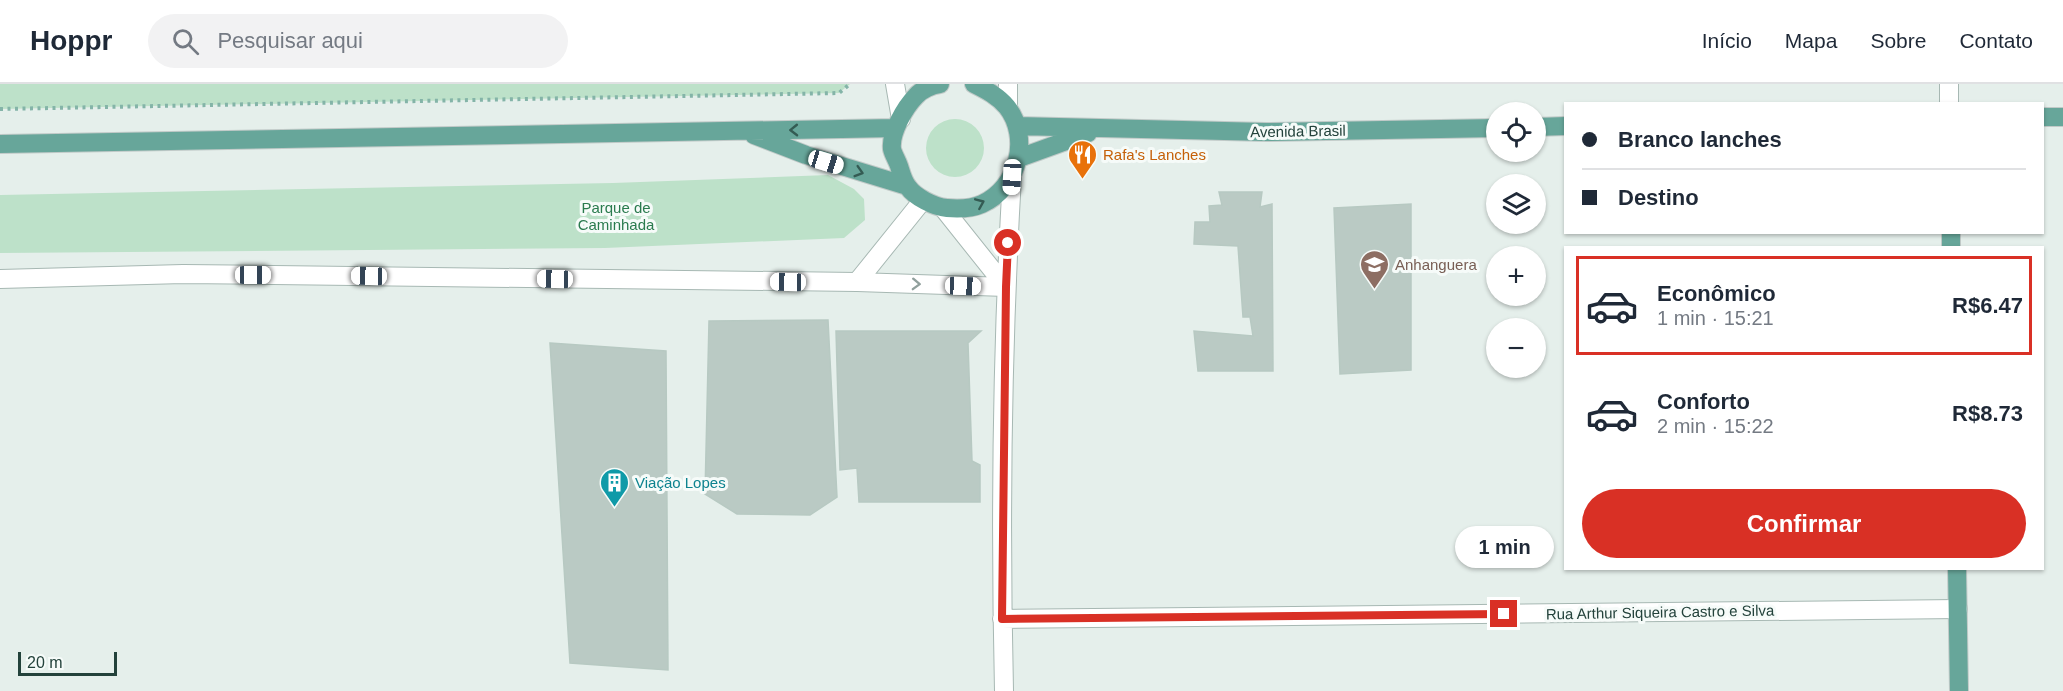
<!DOCTYPE html>
<html lang="pt">
<head>
<meta charset="utf-8">
<style>
  :root { --surface:#fff; --page:#f2f2f3; --text:#1f2937; --muted:#747a83; --line:#e0e1e3; --accent:#d93025 }
  body { margin:0; font-family:Arial,sans-serif; background:var(--page); color:var(--text); height:100vh; display:flex; flex-direction:column; font-size:22px; white-space:nowrap }
  * { box-sizing:border-box; margin:0 }
  p { font-size:20px; color:var(--muted) }
  .icon { flex:none; width:33px; height:33px; fill:none; stroke:currentColor; stroke-width:2; stroke-linecap:round; stroke-linejoin:round }
  .map { position:relative; flex:1; overflow:hidden }
  .drawer { position:absolute; left:1564px; top:162px; width:480px; height:324px; display:flex; flex-direction:column; background:var(--surface); border-radius:0px; box-shadow:0 2px 4px #0004 }
  .drawer>* { flex:none }
  .top-card { position:absolute; left:1564px; top:18px; width:480px; height:132px; border-radius:0px; box-shadow:0 2px 4px #0004; display:grid; align-content:center; height:132px; padding:0 18px; background:var(--surface) }
  .tools { position:absolute; left:1486px; top:18px; display:grid; gap:12px }
  .tools a { display:grid; place-items:center; width:60px; height:60px; border-radius:50%; background:var(--surface); box-shadow:0 2px 4px #0004; font-size:30px }
  .scale { position:absolute; left:18px; bottom:15px; width:99px; box-sizing:border-box; padding-left:6px; border:3px solid #23423b; border-top:0; font-size:16px; line-height:21px; white-space:nowrap; color:#23423b; -webkit-text-stroke:4px #f6fbf9; paint-order:stroke }
  .end { position:absolute; width:27px; height:27px; margin:-14px; border:8px solid #d93025; background:#fff; box-shadow:0 0 0 3px #fff }
  .from { border-radius:50% }
  .bubble { position:absolute; height:42px; border-radius:21px; background:var(--surface); box-shadow:0 2px 4px #0004; font-size:20px; font-weight:700; line-height:42px; text-align:center }
  .car { position:absolute; width:18px; height:36px; margin:-18px -9px; border-radius:8px; box-shadow:0 0 4px 2px #0007; background:linear-gradient(#fff 24%,#345 0 40%,#fff 0 76%,#345 0 86%,#fff 0) }
  .top-card b { display:flex; align-items:center; gap:21px; height:57px; font-size:22px }
  .top-card b+b { border-top:2px solid var(--line) }
  .top-card i { width:15px; height:15px; background:var(--text) }
  ul { padding:10px 0 0; list-style:none }
  li { display:flex; align-items:center; gap:18px; height:99px; margin:0 12px 9px; padding:0 6px; border:3px solid transparent; border-radius:0px }
  li div { flex:1 }
  li b { display:block; font-size:22px }
  li em { font-style:normal; font-weight:700 }
  li.active { border-color:var(--accent) }
  li>.icon { width:54px; height:54px; stroke-width:1.5 }
  .primary-button { display:flex; gap:12px; margin-top:auto; padding:12px 18px }
  .primary-button a { flex:1; height:69px; border-radius:36px; background:var(--accent); color:#fff; font-size:24px; font-weight:700; line-height:69px; text-align:center }
  header { display:flex; align-items:center; gap:36px; box-sizing:border-box; height:84px; padding:0 30px; background:var(--surface); border-bottom:2px solid var(--line) }
  header strong { font-size:28px }
  nav { display:flex; gap:33px; margin-inline-start:auto; font-size:21px }
  .search { width:420px; height:54px; background:var(--page); display:flex; align-items:center; gap:15px; box-sizing:border-box; padding:0 21px; border-radius:33px; color:var(--muted); font-size:22px }
  .map>svg:first-child { display:block }
</style>
</head>
<body>
<header>
<strong>Hoppr</strong>
<div class="search"><svg class="icon" aria-label="search" viewBox="0 0 24 24"><circle cx="10" cy="10" r="6"/><path d="M15 15l6 6"/></svg>Pesquisar aqui</div>
<nav><a>Início</a><a>Mapa</a><a>Sobre</a><a>Contato</a></nav>
</header>
<div class="map">
<svg width="2063" height="607" viewBox="0 0 2063 607">
  <rect width="100%" height="100%" fill="#e5efeb"/>
  <path fill="#bde1c9" d="M0,0H850L839,9L0,25Z
    M926 64a29 29 0 1 1 58 0a29 29 0 1 1-58 0Z
    M828,91L854,105L864,115L865,136L844,154L605,164L0,169V111L613,99Z"/>
  <path fill="#bacac4" stroke="#b7c9c2" stroke-width="1.5" d="M1219,108H1262L1260,123L1272,120L1273,287H1198L1194,247L1253,252L1250,233H1243L1238,162L1194,160L1195,138H1210L1209,122L1222,121Z
    M1411,120V286L1340,290L1334,124Z
    M828,236L837,413L810,431L737,430L705,410L709,237Z
    M836,247H981L968,259L972,377L980,381V418H859L857,384L840,386Z
    M550,259L666,267L668,586L570,579Z"/>
  <g fill="none" stroke-linecap="round" stroke-linejoin="round">
    <defs>
      <path id="minor" d="M895,0L901,35
        M1949,0V20
        M1008,24V0
        M943,124L1006,203
        M0,195L183,190L857,198L1006,203
        M857,198L923,116
        M1002,535L1958,525
        M1004,607C1000,436 1002,264 1012,93"/>
      <path id="major" d="M940,0C932,1 921,6 916,12C905,23 890,49 892,65C893,70 897,76 899,82C901,88 903,97 908,103C915,113 934,123 947,124C959,125 971,125 982,120C1018,104 1031,54 1007,23C998,12 986,6 974,0
        M2043,33H2063
        M1017,42L1266,48L1497,44
        M1536,43L1566,42
        M754,51L806,71L907,102
        M0,60L895,44
        M1019,74L1088,49
        M1951,148V164
        M1957,484L1959,607"/>
    </defs>
    <use href="#minor" stroke="#a7b8b3" stroke-width="20"/>
    <use href="#major" stroke="#c1cac8" stroke-width="20"/>
    <path stroke="#84b4a8" stroke-width="4" stroke-dasharray="3 4.5" stroke-linecap="butt" d="M0,25L839,9L850,0"/>
    <use href="#minor" stroke="#fff" stroke-width="18"/>
    <use href="#major" stroke="#67a69a" stroke-width="18"/>
  </g>
  <defs><path id="oneway-chevron" d="M-2-3.5L2.5 0L-2 3.5" fill="none" stroke-width="1.6" stroke-linecap="round" stroke-linejoin="round" transform="scale(1.5)"/></defs>
  <g stroke="#345b53">
    <use href="#oneway-chevron" transform="translate(794 46) rotate(179)"/>
    <use href="#oneway-chevron" transform="translate(859 88) rotate(17)"/>
    <use href="#oneway-chevron" transform="translate(980 119) rotate(-23)"/>
  </g>
  <use stroke="#91a09d" href="#oneway-chevron" transform="translate(916 200) rotate(2)"/>
  <g fill="none" stroke-linecap="round" stroke-linejoin="round">
    <path stroke="#d93025" stroke-width="8" d="M1008,159L1006,203L1002,535L1504,530"/>
  </g>
  <defs>
    <symbol id="restaurant-pin" viewBox="-11 -11 22 30"><path d="M0 17L-7.5 6A9.5 9.5 0 1 1 7.5 6Z" fill="#e8710a" stroke="#f6fbf9"/><path d="M-5-6h1v4h1v-4h1v4h1v-4h1v5L-1.5 .5V6h-2V.5L-5-1ZM5-6V6H3V1.5H1.5Q1.5-4 5-6Z" fill="#fff"/></symbol>
    <symbol id="university-pin" viewBox="-11 -11 22 30"><path d="M0 17L-7.5 6A9.5 9.5 0 1 1 7.5 6Z" fill="#8d6e63" stroke="#f6fbf9"/><path d="M0-5L7-2L0 1L-7-2ZM-4 1L0 2.5L4 1V4Q0 6-4 4Z" fill="#fff"/></symbol>
    <symbol id="building-pin" viewBox="-11 -11 22 30"><path d="M0 17L-7.5 6A9.5 9.5 0 1 1 7.5 6Z" fill="#0f9aa8" stroke="#f6fbf9"/><path d="M-4-6H4V6H1V3H-1V6H-4ZM-2.5-4.3h1.7v1.8h-1.7ZM.8-4.3h1.7v1.8H.8ZM-2.5-1h1.7V.8h-1.7ZM.8-1h1.7V.8H.8Z" fill="#fff"/></symbol>
  </defs>
  <g fill-rule="evenodd">
    <use href="#restaurant-pin" x="1066" y="54" width="33" height="45"/>
    <use href="#university-pin" x="1358" y="164" width="33" height="45"/>
    <use href="#building-pin" x="598" y="382" width="33" height="45"/>
  </g>
  <g text-anchor="middle" dominant-baseline="central" stroke-width="6" stroke-linejoin="round" paint-order="stroke">
    <g font-size="15" fill="#23423b" stroke="#f6fbf9">
      <text transform="translate(1298 47) rotate(-1)">Avenida Brasil</text>
      <text transform="translate(1660 528) rotate(-1)">Rua Arthur Siqueira Castro e Silva</text>
    </g>
    <g font-size="15" fill="#c56008" stroke="#f6fbf9" text-anchor="start">
      <text x="1103" y="70">Rafa's Lanches</text>
    </g>
    <g font-size="15" fill="#2a7b4e" stroke="#f6fbf9">
      <text x="616" y="123">Parque de<tspan x="616" dy="17">Caminhada</tspan></text>
    </g>
    <g font-size="15" fill="#785e54" stroke="#f6fbf9" text-anchor="start">
      <text x="1395" y="180">Anhanguera</text>
    </g>
    <g font-size="15" fill="#0d838f" stroke="#f6fbf9" text-anchor="start">
      <text x="635" y="398">Viação Lopes</text>
    </g>
  </g>
</svg>
<div class="tools">
<a><svg class="icon" aria-label="locate" viewBox="0 0 24 24"><circle cx="12" cy="12" r="6"/><path d="M12 2v4M12 18v4M2 12h4M18 12h4"/></svg></a>
<a><svg class="icon" aria-label="layers" viewBox="0 0 24 24"><path d="M12 4l9 5-9 5-9-5zM3 14l9 5 9-5"/></svg></a>
<a>+</a>
<a>−</a>
</div>
<div class="scale">20 m</div>
<i class="end from" style="left:1008px;top:159px"></i>
<i class="end" style="left:1504px;top:530px"></i>
<div class="bubble" style="left:1455px;top:442px;width:99px">1 min</div>
<i class="car" style="left:826px;top:78px;rotate:107deg"></i>
<i class="car" style="left:1012px;top:93px;rotate:183deg"></i>
<i class="car" style="left:253px;top:191px;rotate:90deg"></i>
<i class="car" style="left:369px;top:192px;rotate:271deg"></i>
<i class="car" style="left:555px;top:195px;rotate:271deg"></i>
<i class="car" style="left:788px;top:198px;rotate:271deg"></i>
<i class="car" style="left:963px;top:202px;rotate:92deg"></i>
<div class="top-card">
<b><i class="from"></i>Branco lanches</b>
<b><i></i>Destino</b>
</div>
<section class="drawer">
<ul>
<li class="active"><svg class="icon" aria-label="car" viewBox="0 0 24 24"><path d="M5 17H2v-5l4-1 3-4h7l3 4 3 1v5h-3M9 17h6M6 11h13"/><circle cx="7" cy="17" r="2"/><circle cx="17" cy="17" r="2"/></svg><div><b>Econômico</b><p>1 min · 15:21</p></div><em>R$6.47</em></li>
<li><svg class="icon" aria-label="car" viewBox="0 0 24 24"><path d="M5 17H2v-5l4-1 3-4h7l3 4 3 1v5h-3M9 17h6M6 11h13"/><circle cx="7" cy="17" r="2"/><circle cx="17" cy="17" r="2"/></svg><div><b>Conforto</b><p>2 min · 15:22</p></div><em>R$8.73</em></li>
</ul>
<div class="primary-button"><a>Confirmar</a></div>
</section>
</div>
</body>
</html>
